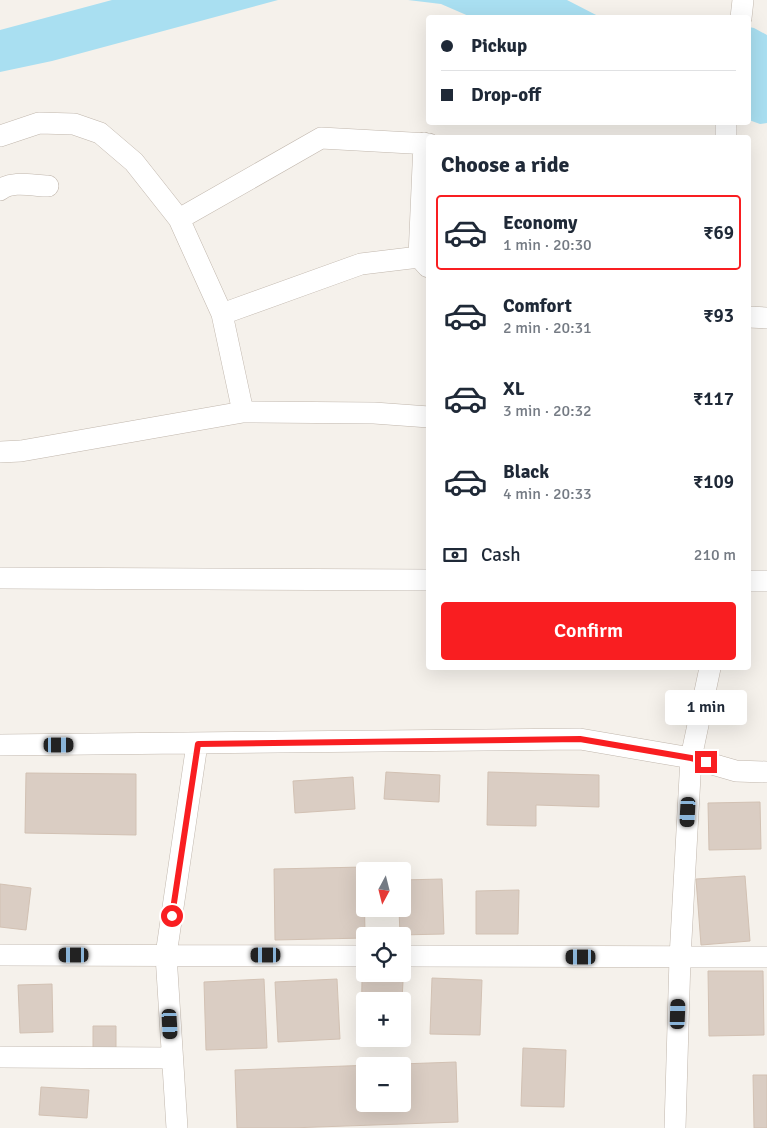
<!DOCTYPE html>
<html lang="en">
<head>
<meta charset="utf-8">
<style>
  :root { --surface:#fff; --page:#f2f2f3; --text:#1f2937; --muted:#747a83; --line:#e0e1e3; --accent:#f91e21 }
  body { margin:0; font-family:Signika,sans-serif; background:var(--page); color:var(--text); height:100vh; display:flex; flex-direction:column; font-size:19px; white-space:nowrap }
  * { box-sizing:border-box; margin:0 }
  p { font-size:16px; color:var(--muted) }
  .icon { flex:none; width:28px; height:28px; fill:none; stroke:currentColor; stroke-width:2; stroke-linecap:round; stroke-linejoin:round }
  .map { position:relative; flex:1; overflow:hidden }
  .sheet { position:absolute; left:426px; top:135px; width:325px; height:535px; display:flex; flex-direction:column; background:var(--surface); border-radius:5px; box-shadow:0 5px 20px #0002 }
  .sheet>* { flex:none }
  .guide { position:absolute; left:426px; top:15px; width:325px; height:110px; border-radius:5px; box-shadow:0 5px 20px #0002; display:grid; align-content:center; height:110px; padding:0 15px; background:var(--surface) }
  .needle { width:32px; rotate:187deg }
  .tools { position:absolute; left:356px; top:862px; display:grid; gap:10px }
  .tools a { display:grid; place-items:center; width:55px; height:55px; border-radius:5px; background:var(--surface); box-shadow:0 5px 20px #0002; font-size:25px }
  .end { position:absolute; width:22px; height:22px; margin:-11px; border:6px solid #f91e21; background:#fff; box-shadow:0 0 0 2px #fff }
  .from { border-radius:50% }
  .bubble { position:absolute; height:35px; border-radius:5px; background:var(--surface); box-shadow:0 5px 20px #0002; font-size:16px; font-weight:600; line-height:35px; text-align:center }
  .car { position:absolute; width:15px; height:30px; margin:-15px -8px; border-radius:6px; box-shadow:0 0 4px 1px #0007; background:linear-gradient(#222 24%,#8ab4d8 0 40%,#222 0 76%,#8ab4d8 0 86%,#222 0) }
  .guide b { display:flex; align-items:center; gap:18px; height:48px; font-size:19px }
  .guide b+b { border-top:1px solid var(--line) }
  .guide i { width:12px; height:12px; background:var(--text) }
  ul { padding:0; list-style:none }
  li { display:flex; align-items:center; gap:15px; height:75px; margin:0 10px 8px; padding:0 5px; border:2px solid transparent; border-radius:5px }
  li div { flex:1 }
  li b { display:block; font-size:19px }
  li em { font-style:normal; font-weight:600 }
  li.selected { border-color:var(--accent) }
  li>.icon { width:45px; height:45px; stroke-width:1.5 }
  h2 { padding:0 15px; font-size:22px; line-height:60px }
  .pay { display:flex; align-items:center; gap:12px; height:55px; padding:0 15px; font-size:19px }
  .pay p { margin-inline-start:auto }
  .primary-button { display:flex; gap:10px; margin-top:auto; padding:10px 15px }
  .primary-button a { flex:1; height:58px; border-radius:5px; background:var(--accent); color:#fff; font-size:20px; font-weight:600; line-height:58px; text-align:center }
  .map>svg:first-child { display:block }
</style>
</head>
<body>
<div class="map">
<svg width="767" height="1128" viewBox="0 0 767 1128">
  <rect width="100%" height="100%" fill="#f5f1eb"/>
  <path fill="#a9dff1" d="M112,0H278L52,61L0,72V30Z
    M408,0H567L600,17H471L441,4Z
    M749,27L754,28L767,35V123L760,124L749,120Z"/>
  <path fill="#dacdc3" stroke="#d2c1b3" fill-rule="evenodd" d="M386,772L440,775L439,802L384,799Z
    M488,772L599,775V807L536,805V826L487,825Z
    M26,773L136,774V835L25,833Z
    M353,777L355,809L295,813L293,781Z
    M760,802L761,849L709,850L708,803Z
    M364,867L365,938L275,940L274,869Z
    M745,876L750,941L701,945L696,879Z
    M442,879L444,934L400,935L399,909H402V880Z
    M0,884L31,888L26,930L0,927Z
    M519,890L518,934H476V891Z
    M708,971H763L764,1035L709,1036Z
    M432,978L482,980L480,1035L430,1034Z
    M264,979L267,1048L206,1050L204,982Z
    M337,979L340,1039L278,1042L275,982Z
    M362,980L403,981L402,1001H365V1031H361Z
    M52,984L53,1032L20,1033L18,985Z
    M93,1026H116V1048H93Z
    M523,1048L566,1050L564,1107L521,1106Z
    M456,1062L458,1122L290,1128H237L235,1070ZM365,1066H402V1104H365Z
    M753,1075H767V1128H754Z
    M41,1087L89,1090L87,1118L39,1115Z"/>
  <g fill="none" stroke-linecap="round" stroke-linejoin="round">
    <defs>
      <path id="minor" d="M741,18L743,0
        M0,136L39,123L74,124L100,133L134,162L179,219L222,314L243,412
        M726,138V122
        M424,143L419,257L428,267
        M0,190C12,180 34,186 48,186
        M179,219L321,138L429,144
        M222,314L361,264L419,257
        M749,317L767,318
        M0,452L21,451L243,412L374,413L429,417
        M0,578L429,580
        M749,581H767
        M0,745L580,739L691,758L736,771L767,772
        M0,955L365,956
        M402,956L767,957
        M0,1057L172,1058
        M177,1128L166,955L197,744
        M675,1128L680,958L691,758L710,668"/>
    </defs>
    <use href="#minor" stroke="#c1b7ad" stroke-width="22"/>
    <use href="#minor" stroke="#fff" stroke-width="21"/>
  </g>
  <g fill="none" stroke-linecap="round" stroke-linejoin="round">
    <path stroke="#f91e21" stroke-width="6" d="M172,916L198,744L580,739L691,758L706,762"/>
  </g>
</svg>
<div class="tools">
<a><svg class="needle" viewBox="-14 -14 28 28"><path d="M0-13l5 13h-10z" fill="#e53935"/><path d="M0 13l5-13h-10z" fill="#747a83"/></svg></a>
<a><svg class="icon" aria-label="locate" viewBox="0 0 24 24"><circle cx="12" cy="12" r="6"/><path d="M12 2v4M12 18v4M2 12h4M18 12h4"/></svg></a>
<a>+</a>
<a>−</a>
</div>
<i class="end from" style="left:172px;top:916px"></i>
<i class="end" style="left:706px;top:762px"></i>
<div class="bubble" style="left:665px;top:690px;width:82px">1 min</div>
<i class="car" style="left:59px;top:745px;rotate:90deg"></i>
<i class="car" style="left:688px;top:812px;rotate:183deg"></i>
<i class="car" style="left:74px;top:955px;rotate:270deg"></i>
<i class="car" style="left:266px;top:955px;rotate:270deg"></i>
<i class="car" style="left:581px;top:957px;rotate:270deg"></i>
<i class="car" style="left:678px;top:1014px;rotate:2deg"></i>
<i class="car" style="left:170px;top:1024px;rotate:177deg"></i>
<div class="guide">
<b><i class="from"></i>Pickup</b>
<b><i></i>Drop-off</b>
</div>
<section class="sheet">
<h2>Choose a ride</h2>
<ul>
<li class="selected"><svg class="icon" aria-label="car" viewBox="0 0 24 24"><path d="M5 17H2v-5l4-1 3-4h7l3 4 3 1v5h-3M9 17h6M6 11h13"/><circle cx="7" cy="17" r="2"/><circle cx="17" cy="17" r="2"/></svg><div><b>Economy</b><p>1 min · 20:30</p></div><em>₹69</em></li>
<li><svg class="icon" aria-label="car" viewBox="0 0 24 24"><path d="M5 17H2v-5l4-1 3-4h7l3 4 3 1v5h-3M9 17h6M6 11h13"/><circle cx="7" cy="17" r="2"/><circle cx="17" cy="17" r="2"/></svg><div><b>Comfort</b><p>2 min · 20:31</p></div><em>₹93</em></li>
<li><svg class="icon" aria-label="car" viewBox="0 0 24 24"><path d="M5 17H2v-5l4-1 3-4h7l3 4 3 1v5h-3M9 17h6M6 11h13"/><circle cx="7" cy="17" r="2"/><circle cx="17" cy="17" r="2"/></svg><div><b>XL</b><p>3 min · 20:32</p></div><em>₹117</em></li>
<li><svg class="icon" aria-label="car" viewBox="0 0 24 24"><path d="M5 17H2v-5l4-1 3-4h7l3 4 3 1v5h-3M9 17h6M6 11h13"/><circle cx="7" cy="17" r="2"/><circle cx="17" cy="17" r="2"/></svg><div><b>Black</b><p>4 min · 20:33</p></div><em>₹109</em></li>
</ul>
<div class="pay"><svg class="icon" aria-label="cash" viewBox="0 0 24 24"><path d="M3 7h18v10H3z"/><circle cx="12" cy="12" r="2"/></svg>Cash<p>210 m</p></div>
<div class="primary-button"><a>Confirm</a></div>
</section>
</div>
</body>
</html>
